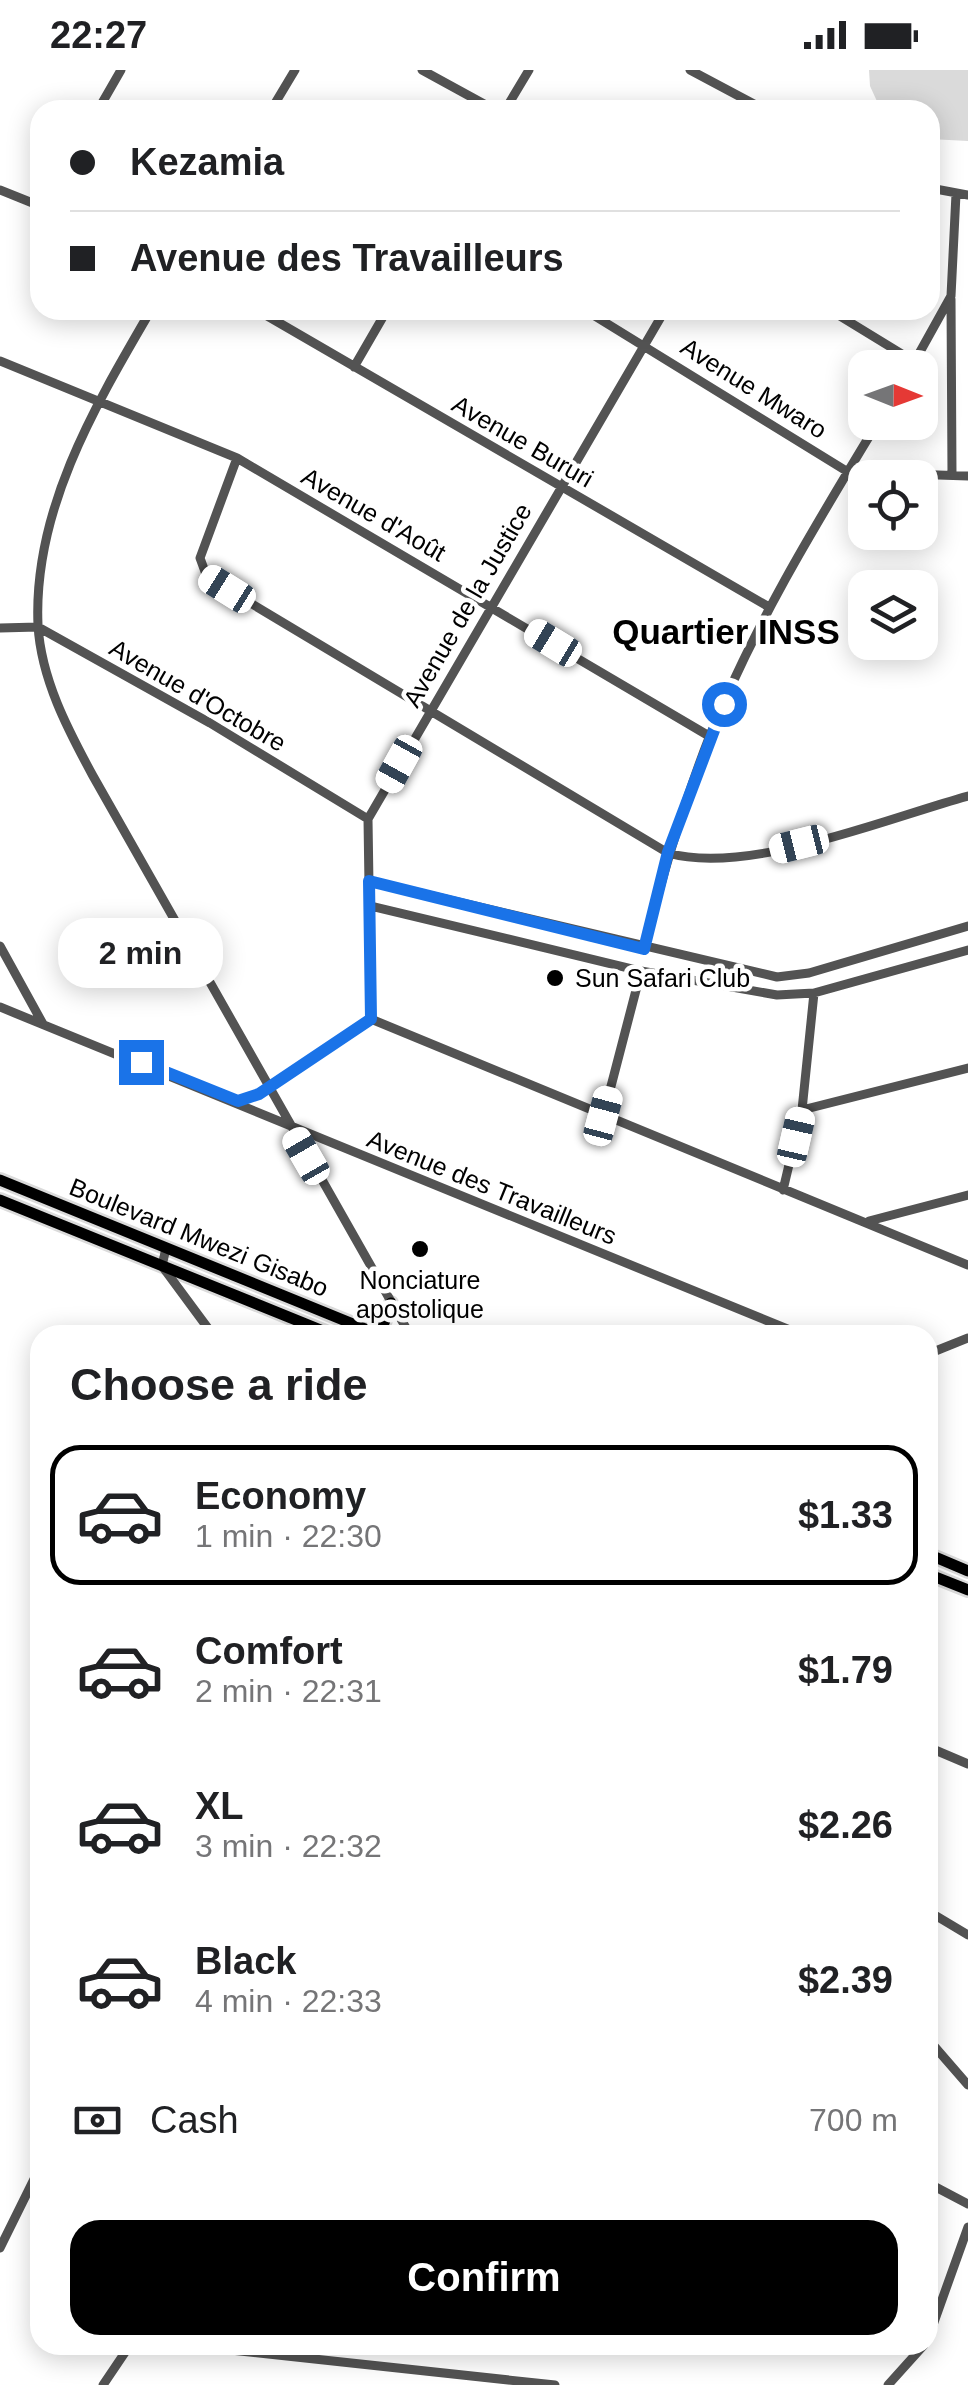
<!DOCTYPE html>
<html lang="en">
<head>
<meta charset="utf-8">
<style>
  :root { --surface:#fff; --page:#f6f6f6; --text:#202124; --muted:#757577; --line:#e0e0e0; --accent:#000 }
  body { margin:0; font-family:Arial,sans-serif; background:var(--page); color:var(--text); height:100vh; display:flex; flex-direction:column; font-size:38px; white-space:nowrap }
  * { box-sizing:border-box; margin:0 }
  p { font-size:32px; color:var(--muted) }
  .icon { flex:none; width:55px; height:55px; fill:none; stroke:currentColor; stroke-width:2; stroke-linecap:round; stroke-linejoin:round }
  .map { position:relative; flex:1; overflow:hidden }
  .panel { position:absolute; left:30px; top:1255px; width:908px; height:1030px; display:flex; flex-direction:column; background:var(--surface); border-radius:30px; box-shadow:0 5px 25px #0003 }
  .panel>* { flex:none }
  .hud { position:absolute; left:30px; top:30px; width:910px; height:220px; border-radius:30px; box-shadow:0 5px 25px #0003; display:grid; align-content:center; height:220px; padding:0 40px; background:var(--surface) }
  .needle { width:65px; rotate:91deg }
  .tools { position:absolute; left:848px; top:280px; display:grid; gap:20px }
  .tools a { display:grid; place-items:center; width:90px; height:90px; border-radius:20px; background:var(--surface); box-shadow:0 5px 25px #0003; font-size:50px }
  .end { position:absolute; width:45px; height:45px; margin:-22px; border:12px solid #1a73e8; background:#fff; box-shadow:0 0 0 5px #fff }
  .from { border-radius:50% }
  .bubble { position:absolute; height:70px; border-radius:30px; background:var(--surface); box-shadow:0 5px 25px #0003; font-size:32px; font-weight:800; line-height:70px; text-align:center }
  .car { position:absolute; width:30px; height:60px; margin:-30px -15px; border-radius:12px; box-shadow:0 0 8px 2px #0007; background:linear-gradient(#fff 24%,#345 0 40%,#fff 0 76%,#345 0 86%,#fff 0) }
  .hud b { display:flex; align-items:center; gap:35px; height:95px; font-size:38px }
  .hud b+b { border-top:2px solid var(--line) }
  .hud i { width:25px; height:25px; background:var(--text) }
  ul { padding:0; list-style:none }
  li { display:flex; align-items:center; gap:30px; height:140px; margin:0 20px 15px; padding:0 20px; border:5px solid transparent; border-radius:30px }
  li div { flex:1 }
  li b { display:block; font-size:38px }
  li em { font-style:normal; font-weight:800 }
  li.on { border-color:var(--accent) }
  li>.icon { width:90px; height:90px; stroke-width:1.5 }
  h2 { padding:0 40px; font-size:45px; line-height:120px }
  .pay { display:flex; align-items:center; gap:25px; height:110px; padding:0 40px; font-size:38px }
  .pay p { margin-inline-start:auto }
  .primary-button { display:flex; gap:20px; margin-top:auto; padding:20px 40px }
  .primary-button a { flex:1; height:115px; border-radius:30px; background:var(--accent); color:#fff; font-size:40px; font-weight:800; line-height:115px; text-align:center }
  .status { display:flex; justify-content:space-between; align-items:center; height:70px; padding:0 50px; background:var(--surface); direction:ltr }
  .status svg { height:28px; fill:currentColor }
  .map>svg:first-child { display:block }
</style>
</head>
<body>
<div class="status"><b>22:27</b><svg viewBox="0 0 49 12"><path d="M0 12V9h3v3zM5 12V6h3v6zM10 12V3h3v9zM15 12V0h3v12zM26 1h20v11H26zM47 4h2v5h-2z"/></svg></div>
<div class="map">
<svg width="968" height="2315" viewBox="0 0 968 2315">
  <rect width="100%" height="100%" fill="#fff"/>
  <path fill="#dadada" d="M869,0H968V71L930,69V40H881L870,16Z"/>
  <g fill="none" stroke-linecap="round" stroke-linejoin="round">
    <defs>
      <path id="major" d="M0,1110L380,1265
        M0,1130L333,1265
        M370,1261L384,1253L391,1233
        M928,1484L968,1501
        M928,1504L968,1520"/>
    </defs>
    <use href="#major" stroke="#dbdbdb" stroke-width="16"/>
    <path stroke="#535353" stroke-width="9" d="M422,0L495,40
      M690,0L765,40
      M98,40L121,0
      M271,40L295,0
      M505,40L529,0
      M930,118L968,125
      M0,120L40,136
      M951,229L952,405
      M151,240C95,336 33,440 38,555C41,609 68,660 93,706L410,1265
      M257,240L769,537
      M585,240L848,402L968,406
      M830,240L915,292
      M0,291L237,388L709,666
      M354,297L387,240
      M911,298L951,226L956,124
      M237,388L200,488L207,507L668,783C748,806 887,748 968,726
      M0,558L38,557L210,653L368,749
      M368,749L665,240
      M369,811L777,907L809,903L968,856
      M371,836L641,901L777,925L814,923L968,880
      M0,876L43,954
      M644,879C662,807 682,737 709,668C753,557 816,454 878,352
      M0,937L802,1265
      M371,949L968,1195
      M238,1031L259,1024L371,949L368,749
      M802,1040L968,998
      M603,1047L641,901
      M783,1120L802,1040L814,923
      M869,1151L968,1125
      M166,1178L162,1196L213,1265
      M928,1284L968,1268
      M928,1677L968,1694
      M928,1841L968,1865
      M928,1969L968,2015
      M928,2113L968,2134
      M0,2178L40,2097
      M928,2269L968,2157
      M184,2275L555,2315
      M103,2315L130,2275
      M888,2315L924,2275"/>
    <use href="#major" stroke="#000" stroke-width="11"/>
  </g>
  <g fill="none" stroke-linecap="round" stroke-linejoin="round">
    <path stroke="#1a73e8" stroke-width="12" d="M141,992L238,1031L259,1024L371,949L369,811L644,879L668,782L724,634"/>
  </g>
  <g fill="#000" stroke="#fff" stroke-width="4">
    <circle cx="555" cy="908" r="10"/>
    <circle cx="420" cy="1179" r="10"/>
  </g>
  <g text-anchor="middle" dominant-baseline="central" stroke-width="9" stroke-linejoin="round" paint-order="stroke">
    <g font-size="25" fill="#000" stroke="#fff">
      <text transform="translate(754 318) rotate(32)">Avenue Mwaro</text>
      <text transform="translate(523 371) rotate(30)">Avenue Bururi</text>
      <text transform="translate(374 444) rotate(30)">Avenue d'Août</text>
      <text transform="translate(467 535) rotate(-60)">Avenue de la Justice</text>
      <text transform="translate(198 625) rotate(30)">Avenue d'Octobre</text>
      <text transform="translate(492 1117) rotate(22)">Avenue des Travailleurs</text>
      <text transform="translate(199 1167) rotate(22)">Boulevard Mwezi Gisabo</text>
    </g>
    <g font-size="25" fill="#000" stroke="#fff" text-anchor="start">
      <text x="575" y="908">Sun Safari Club</text>
      <text x="420" y="1210" text-anchor="middle">Nonciature<tspan x="420" dy="29">apostolique</tspan></text>
    </g>
    <g font-size="35" font-weight="bold" fill="#000" stroke="#fff">
      <text x="726" y="561">Quartier INSS</text>
    </g>
  </g>
</svg>
<div class="tools">
<a><svg class="needle" viewBox="-14 -14 28 28"><path d="M0-13l5 13h-10z" fill="#e53935"/><path d="M0 13l5-13h-10z" fill="#757577"/></svg></a>
<a><svg class="icon" aria-label="locate" viewBox="0 0 24 24"><circle cx="12" cy="12" r="6"/><path d="M12 2v4M12 18v4M2 12h4M18 12h4"/></svg></a>
<a><svg class="icon" aria-label="layers" viewBox="0 0 24 24"><path d="M12 4l9 5-9 5-9-5zM3 14l9 5 9-5"/></svg></a>
</div>
<i class="end from" style="left:724px;top:634px"></i>
<i class="end" style="left:141px;top:992px"></i>
<div class="bubble" style="left:58px;top:848px;width:165px">2 min</div>
<i class="car" style="left:227px;top:519px;rotate:302deg"></i>
<i class="car" style="left:553px;top:573px;rotate:301deg"></i>
<i class="car" style="left:399px;top:694px;rotate:209deg"></i>
<i class="car" style="left:799px;top:774px;rotate:256deg"></i>
<i class="car" style="left:603px;top:1046px;rotate:15deg"></i>
<i class="car" style="left:796px;top:1067px;rotate:13deg"></i>
<i class="car" style="left:306px;top:1086px;rotate:330deg"></i>
<div class="hud">
<b><i class="from"></i>Kezamia</b>
<b><i></i>Avenue des Travailleurs</b>
</div>
<section class="panel">
<h2>Choose a ride</h2>
<ul>
<li class="on"><svg class="icon" aria-label="car" viewBox="0 0 24 24"><path d="M5 17H2v-5l4-1 3-4h7l3 4 3 1v5h-3M9 17h6M6 11h13"/><circle cx="7" cy="17" r="2"/><circle cx="17" cy="17" r="2"/></svg><div><b>Economy</b><p>1 min · 22:30</p></div><em>$1.33</em></li>
<li><svg class="icon" aria-label="car" viewBox="0 0 24 24"><path d="M5 17H2v-5l4-1 3-4h7l3 4 3 1v5h-3M9 17h6M6 11h13"/><circle cx="7" cy="17" r="2"/><circle cx="17" cy="17" r="2"/></svg><div><b>Comfort</b><p>2 min · 22:31</p></div><em>$1.79</em></li>
<li><svg class="icon" aria-label="car" viewBox="0 0 24 24"><path d="M5 17H2v-5l4-1 3-4h7l3 4 3 1v5h-3M9 17h6M6 11h13"/><circle cx="7" cy="17" r="2"/><circle cx="17" cy="17" r="2"/></svg><div><b>XL</b><p>3 min · 22:32</p></div><em>$2.26</em></li>
<li><svg class="icon" aria-label="car" viewBox="0 0 24 24"><path d="M5 17H2v-5l4-1 3-4h7l3 4 3 1v5h-3M9 17h6M6 11h13"/><circle cx="7" cy="17" r="2"/><circle cx="17" cy="17" r="2"/></svg><div><b>Black</b><p>4 min · 22:33</p></div><em>$2.39</em></li>
</ul>
<div class="pay"><svg class="icon" aria-label="cash" viewBox="0 0 24 24"><path d="M3 7h18v10H3z"/><circle cx="12" cy="12" r="2"/></svg>Cash<p>700 m</p></div>
<div class="primary-button"><a>Confirm</a></div>
</section>
</div>
</body>
</html>
